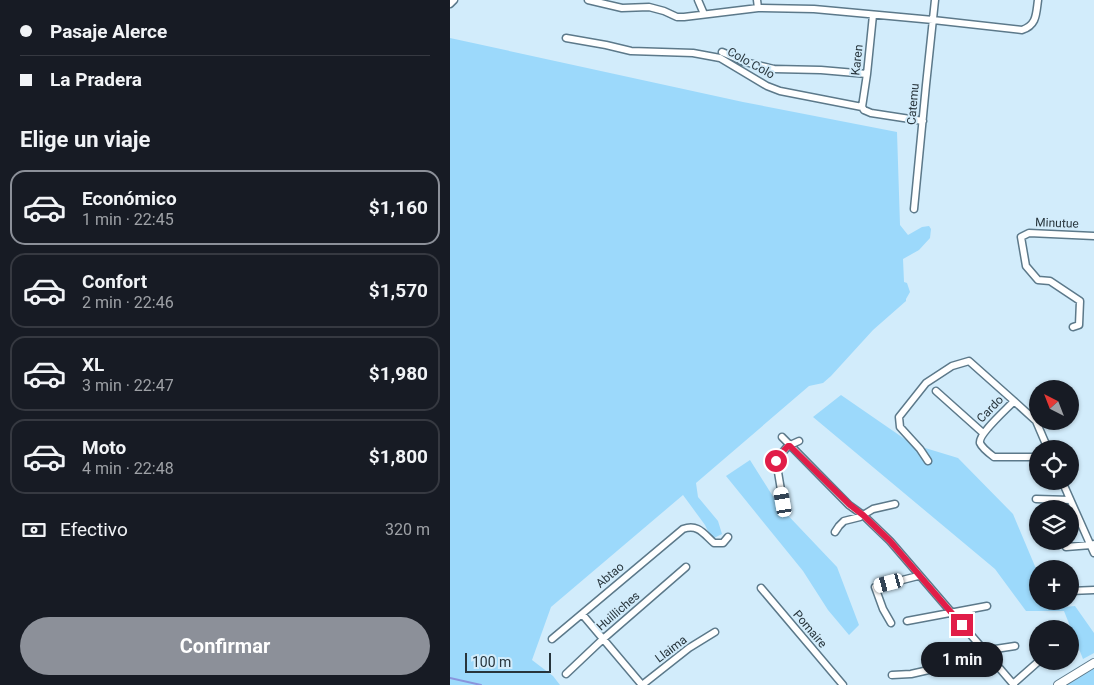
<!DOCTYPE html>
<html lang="es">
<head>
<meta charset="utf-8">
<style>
  :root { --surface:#171b24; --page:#242831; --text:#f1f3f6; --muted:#9ea1a6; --line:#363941; --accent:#8c9099 }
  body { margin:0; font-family:Roboto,sans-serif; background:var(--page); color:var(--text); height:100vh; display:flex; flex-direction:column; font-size:19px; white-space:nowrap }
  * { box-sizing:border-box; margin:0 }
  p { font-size:16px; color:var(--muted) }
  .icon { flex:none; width:28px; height:28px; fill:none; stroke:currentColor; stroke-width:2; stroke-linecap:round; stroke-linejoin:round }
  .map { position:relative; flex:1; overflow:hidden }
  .side { display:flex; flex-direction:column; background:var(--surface); width:450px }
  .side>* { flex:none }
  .hud { display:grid; align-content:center; height:110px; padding:0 20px; background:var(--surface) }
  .needle { width:32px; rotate:318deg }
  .buttons { position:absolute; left:579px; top:380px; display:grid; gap:10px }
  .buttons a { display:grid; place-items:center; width:50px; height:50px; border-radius:50%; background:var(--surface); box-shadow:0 1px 4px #0004; font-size:25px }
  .scale { position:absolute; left:15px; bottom:12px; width:86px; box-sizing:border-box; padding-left:5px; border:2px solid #27343b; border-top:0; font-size:14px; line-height:18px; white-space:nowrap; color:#27343b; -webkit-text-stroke:4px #d2ecfb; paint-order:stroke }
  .end { position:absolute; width:22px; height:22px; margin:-11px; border:6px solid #e11d48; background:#fff; box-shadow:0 0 0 2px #fff }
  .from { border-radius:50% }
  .bubble { position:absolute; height:35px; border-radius:18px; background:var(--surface); box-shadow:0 1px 4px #0004; font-size:16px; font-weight:700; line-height:35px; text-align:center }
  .car { position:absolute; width:15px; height:30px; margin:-15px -8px; border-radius:6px; box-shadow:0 0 4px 1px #0007; background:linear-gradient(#fff 24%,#345 0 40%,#fff 0 76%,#345 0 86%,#fff 0) }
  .hud b { display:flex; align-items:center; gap:18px; height:48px; font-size:19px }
  .hud b+b { border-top:1px solid var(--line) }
  .hud i { width:12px; height:12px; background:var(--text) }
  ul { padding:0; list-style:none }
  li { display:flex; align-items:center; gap:15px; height:75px; margin:0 10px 8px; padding:0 10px; border:2px solid var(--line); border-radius:15px }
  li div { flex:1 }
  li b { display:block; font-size:19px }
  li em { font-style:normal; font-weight:700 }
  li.active { border-color:var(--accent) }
  li>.icon { width:45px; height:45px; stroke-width:1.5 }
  h2 { padding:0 20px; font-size:22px; line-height:60px }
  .pay { display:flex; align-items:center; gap:12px; height:55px; padding:0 20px; font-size:19px }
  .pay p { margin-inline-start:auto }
  .primary-button { display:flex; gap:10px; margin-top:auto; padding:10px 20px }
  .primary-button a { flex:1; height:58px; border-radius:30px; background:var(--accent); color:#fff; font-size:20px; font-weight:700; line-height:58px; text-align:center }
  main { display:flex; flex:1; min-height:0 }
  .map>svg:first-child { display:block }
</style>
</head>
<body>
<main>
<section class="side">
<div class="hud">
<b><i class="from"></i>Pasaje Alerce</b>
<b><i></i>La Pradera</b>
</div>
<h2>Elige un viaje</h2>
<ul>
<li class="active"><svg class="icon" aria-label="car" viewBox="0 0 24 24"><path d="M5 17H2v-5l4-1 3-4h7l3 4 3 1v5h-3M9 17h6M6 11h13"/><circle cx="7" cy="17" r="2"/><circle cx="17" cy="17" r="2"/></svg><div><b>Económico</b><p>1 min · 22:45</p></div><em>$1,160</em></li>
<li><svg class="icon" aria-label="car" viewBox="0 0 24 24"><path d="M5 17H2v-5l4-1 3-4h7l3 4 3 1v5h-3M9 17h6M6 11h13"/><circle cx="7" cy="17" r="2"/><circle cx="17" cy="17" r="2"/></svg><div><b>Confort</b><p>2 min · 22:46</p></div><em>$1,570</em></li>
<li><svg class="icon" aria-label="car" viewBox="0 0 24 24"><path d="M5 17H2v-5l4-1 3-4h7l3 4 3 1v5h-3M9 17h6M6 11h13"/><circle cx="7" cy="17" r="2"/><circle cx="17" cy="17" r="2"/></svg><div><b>XL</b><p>3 min · 22:47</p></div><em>$1,980</em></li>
<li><svg class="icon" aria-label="car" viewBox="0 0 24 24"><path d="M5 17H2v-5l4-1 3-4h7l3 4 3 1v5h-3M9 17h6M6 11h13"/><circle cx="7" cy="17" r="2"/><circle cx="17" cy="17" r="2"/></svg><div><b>Moto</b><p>4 min · 22:48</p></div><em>$1,800</em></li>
</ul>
<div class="pay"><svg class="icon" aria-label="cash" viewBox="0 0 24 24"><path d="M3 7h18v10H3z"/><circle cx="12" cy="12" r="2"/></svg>Efectivo<p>320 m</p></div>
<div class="primary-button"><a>Confirmar</a></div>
</section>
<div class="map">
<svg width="644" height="685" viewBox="0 0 644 685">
  <rect width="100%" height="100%" fill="#d2ecfb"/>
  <path fill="#9cd9fb" d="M0,38L293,102L447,132L450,225L458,235L472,227L479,226L481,229L480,238L469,250L453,259L454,282L457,283L460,292L456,299V301L423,330L381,376L373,383L359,386L246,483L248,497L268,521L272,534L262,539L255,525L233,495L101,607L82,660L103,676L110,685H0Z
    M391,395L462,444L508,458L563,514L587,571L588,601H601L604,608L625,606L644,633V653L633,659L614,611H576L545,569L363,417Z
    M300,460L329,506L387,567L409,625L399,635L378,610L353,571L276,476Z
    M644,667V685H614Z"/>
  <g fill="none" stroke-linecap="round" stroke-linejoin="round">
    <path stroke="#8995dd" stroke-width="2" d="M0,678L31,685"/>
    <defs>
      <path id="minor" d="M138,0L172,8L199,7L214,11L227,17H234L308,8L364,9L483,20L572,30C587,25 586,14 588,0
        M248,0L254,14
        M307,0L308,8
        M0,4L4,0
        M116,38L156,45L181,51L243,53L270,58L317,86L330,91L412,107L414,110L421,113L473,121
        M272,52L295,62L324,69L371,70L417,74
        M412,107L417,74L423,15
        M464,209L476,85L485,0
        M623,327L629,325L630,301L600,281L588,280L576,266L571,237L579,233L644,236
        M486,391L533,433
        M564,401C558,408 528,434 530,443C532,448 540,454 544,457H588
        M332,437L399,505L413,515L440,541L564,685
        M478,461L470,449L450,427L449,417L476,383L502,366L519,361L564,401L586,421L598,449
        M612,481L644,553
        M586,499L620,500
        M333,502L326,460L338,446L349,441
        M385,532L389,526L394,521L410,517L423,509L445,504
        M616,547L641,545L644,544
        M311,588L393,685
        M620,591L644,590
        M132,614L192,685
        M457,621L537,606
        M441,623L433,609L425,587L468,576
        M102,639L233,529C248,524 253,533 264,543H273L278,537
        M116,674L153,639L236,567
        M442,675L461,674L483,669L480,659L565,646
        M563,684L589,661
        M192,685L239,648L265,632"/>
      <path id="tertiary" d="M608,685L644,663"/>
    </defs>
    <use href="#minor" stroke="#5c798a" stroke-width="9"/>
    <use href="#tertiary" stroke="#5c798a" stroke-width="10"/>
    <use href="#minor" stroke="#fff" stroke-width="6"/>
    <use href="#tertiary" stroke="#fff" stroke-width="8"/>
  </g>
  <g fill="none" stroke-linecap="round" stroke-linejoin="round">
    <path stroke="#e11d48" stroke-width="6" d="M326,461V459L338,446H340L342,448L400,505L413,515L440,541L512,625"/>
  </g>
  <g text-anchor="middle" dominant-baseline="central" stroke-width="4" stroke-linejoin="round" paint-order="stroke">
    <g font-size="12" fill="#27343b" stroke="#d2ecfb">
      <text transform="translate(407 60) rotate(-84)">Karen</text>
      <text transform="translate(301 63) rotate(29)">Colo Colo</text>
      <text transform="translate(463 104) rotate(-85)">Catemu</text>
      <text transform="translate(607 223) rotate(2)">Minutue</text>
      <text transform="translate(540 409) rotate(-46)">Cardo</text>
      <text transform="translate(160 575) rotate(-40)">Abtao</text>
      <text transform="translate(168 611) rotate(-41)">Huilliches</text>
      <text transform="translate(360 629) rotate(50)">Pomaire</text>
      <text transform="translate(221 649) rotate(-37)">Llaima</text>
    </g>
  </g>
</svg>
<div class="buttons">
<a><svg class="needle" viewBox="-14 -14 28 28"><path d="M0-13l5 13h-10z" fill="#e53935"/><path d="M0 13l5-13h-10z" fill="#9ea1a6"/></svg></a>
<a><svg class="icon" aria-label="locate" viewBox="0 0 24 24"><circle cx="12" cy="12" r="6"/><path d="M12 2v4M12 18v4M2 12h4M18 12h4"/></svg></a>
<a><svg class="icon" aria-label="layers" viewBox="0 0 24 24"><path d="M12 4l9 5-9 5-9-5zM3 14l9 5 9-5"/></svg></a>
<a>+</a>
<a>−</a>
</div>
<div class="scale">100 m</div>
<i class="end from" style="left:326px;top:461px"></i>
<i class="end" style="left:512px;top:625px"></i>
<div class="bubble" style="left:471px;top:642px;width:82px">1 min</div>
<i class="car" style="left:333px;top:502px;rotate:350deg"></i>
<i class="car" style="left:439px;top:583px;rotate:255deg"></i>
</div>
</main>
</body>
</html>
